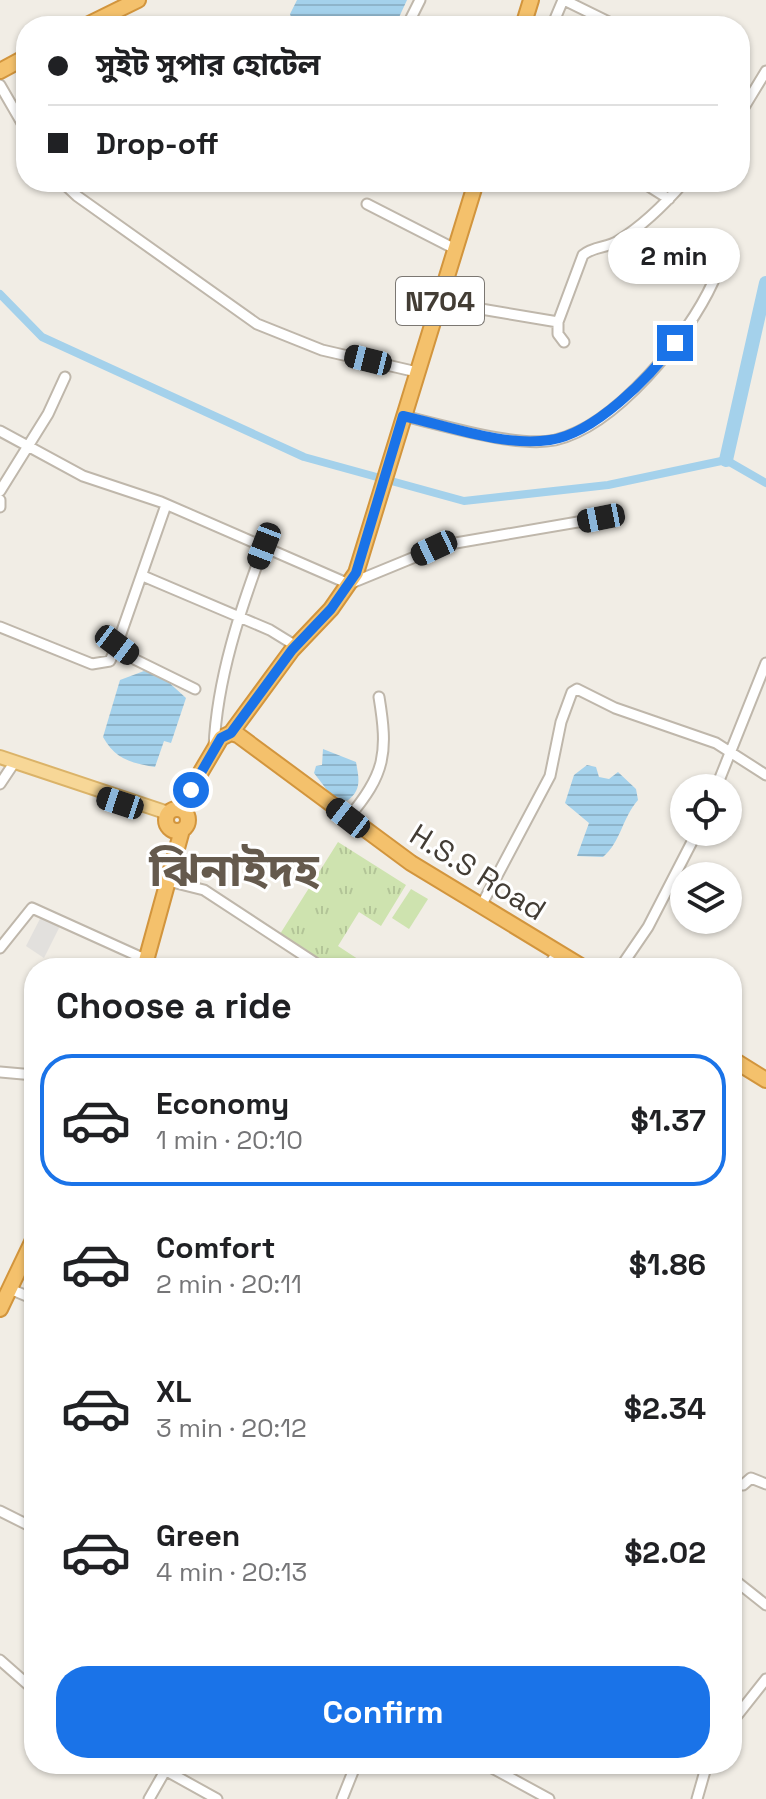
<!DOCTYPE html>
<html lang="en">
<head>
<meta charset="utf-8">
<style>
  :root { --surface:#fff; --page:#f2f2f2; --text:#202124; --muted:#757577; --line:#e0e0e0; --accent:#1a73e8 }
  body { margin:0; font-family:"Space Grotesk","Noto Sans Bengali",sans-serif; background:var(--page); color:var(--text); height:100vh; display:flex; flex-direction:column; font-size:30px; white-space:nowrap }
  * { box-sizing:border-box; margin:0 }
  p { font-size:26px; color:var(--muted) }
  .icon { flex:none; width:44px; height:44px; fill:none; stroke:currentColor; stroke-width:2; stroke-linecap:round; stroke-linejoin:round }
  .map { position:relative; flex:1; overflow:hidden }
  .panel { position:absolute; left:24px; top:958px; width:718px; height:816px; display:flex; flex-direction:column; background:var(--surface); border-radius:32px; box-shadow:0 2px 6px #0004 }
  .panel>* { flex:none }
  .guide { position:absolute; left:16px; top:16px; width:734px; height:176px; border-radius:32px; box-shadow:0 2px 6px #0004; display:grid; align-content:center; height:176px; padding:0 32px; background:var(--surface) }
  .fabs { position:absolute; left:670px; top:774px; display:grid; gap:16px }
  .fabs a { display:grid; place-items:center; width:72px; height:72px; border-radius:50%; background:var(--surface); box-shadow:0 2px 6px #0004; font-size:40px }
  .end { position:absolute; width:36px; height:36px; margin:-18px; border:10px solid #1a73e8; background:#fff; box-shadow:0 0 0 4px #fff }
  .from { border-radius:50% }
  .bubble { position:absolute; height:56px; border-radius:28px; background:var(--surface); box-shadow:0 2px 6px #0004; font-size:26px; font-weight:800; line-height:56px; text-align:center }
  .car { position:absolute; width:24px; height:48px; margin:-24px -12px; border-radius:10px; box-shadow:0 0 6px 2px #0007; background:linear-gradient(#222 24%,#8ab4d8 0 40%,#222 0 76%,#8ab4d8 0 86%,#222 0) }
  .guide b { display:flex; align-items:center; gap:28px; height:76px; font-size:30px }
  .guide b+b { border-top:2px solid var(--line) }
  .guide i { width:20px; height:20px; background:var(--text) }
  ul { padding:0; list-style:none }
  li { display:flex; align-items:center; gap:24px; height:132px; margin:0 16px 12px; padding:0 16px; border:4px solid transparent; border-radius:32px }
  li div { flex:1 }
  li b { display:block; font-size:30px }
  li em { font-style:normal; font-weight:800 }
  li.current { border-color:var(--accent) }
  li>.icon { width:72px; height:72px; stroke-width:1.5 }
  h2 { padding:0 32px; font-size:36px; line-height:96px }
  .action { display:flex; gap:16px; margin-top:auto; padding:16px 32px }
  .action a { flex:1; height:92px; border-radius:32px; background:var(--accent); color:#fff; font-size:32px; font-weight:800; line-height:92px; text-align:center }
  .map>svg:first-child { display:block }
</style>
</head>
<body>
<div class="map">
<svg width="766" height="1799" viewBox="0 0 766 1799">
  <defs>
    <pattern id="park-tufts" width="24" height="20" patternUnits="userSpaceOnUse" patternTransform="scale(2)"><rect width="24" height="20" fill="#cee3af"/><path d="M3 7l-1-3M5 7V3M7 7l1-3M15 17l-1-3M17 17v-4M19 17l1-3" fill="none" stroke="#b2c497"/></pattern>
    <pattern id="water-rules" width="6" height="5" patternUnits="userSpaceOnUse" patternTransform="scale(2)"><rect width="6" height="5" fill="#a4d1eb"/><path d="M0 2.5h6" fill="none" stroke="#8eb4ca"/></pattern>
  </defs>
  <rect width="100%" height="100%" fill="#f1ede5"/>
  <path fill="#cee3af" d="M411,889L428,899L409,929L392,918Z"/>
  <path fill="url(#park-tufts)" d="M338,842L406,885L381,926L359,912L338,946L364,963L361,968H335L280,934Z"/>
  <path fill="#e2e0dd" d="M42,915L61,924L44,958L26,946Z"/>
  <path fill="url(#water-rules)" d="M297,0H407L395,26H294L290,14Z
    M144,671L164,678L186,698L171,743L164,741L155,767C131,763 115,759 103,737L120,680Z
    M323,749L356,762C359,779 362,790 347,801L330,794L314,773L316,766L322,765Z
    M587,765L596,767L599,777L609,779L618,772L636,789L638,800C622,818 621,842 603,857L577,856L589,823L565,803L574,775Z"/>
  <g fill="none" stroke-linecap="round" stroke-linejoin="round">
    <path stroke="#a4d1eb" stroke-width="8" d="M0,294L42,337L304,457L464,501L608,485L726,460L766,483"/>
    <path stroke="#a4d1eb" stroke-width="14" d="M726,460L766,283"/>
    <defs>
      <path id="minor" d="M564,0L617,26
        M407,26L420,0
        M552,26L563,0
        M0,85L26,130
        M740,114L766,71
        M62,182L77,196L257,324L322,350L417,372
        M642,182L669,199
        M367,204L457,250
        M475,308L558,322
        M564,342L558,334V322L583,255C594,246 607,248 618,241C644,225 664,205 684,182
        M403,416C443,425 516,448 555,440C616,426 688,337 713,282L717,271L713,265L670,240
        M0,431L83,476L161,502L349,584L444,545L601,518
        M0,491L48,414L65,377
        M0,500V507
        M166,505L117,645L136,660L195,689
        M143,576L270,630L296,646
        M0,627L92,664L110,661L117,645
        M214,747C217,679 240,610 264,546
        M0,784L12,766
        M716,788L766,663
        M348,818C386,774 388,752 379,697
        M168,881L204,890L323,968
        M481,906L550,776L561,722L572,692L577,689L615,708L716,743L766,775
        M0,948L32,908L147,960
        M548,968L557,952
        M620,968L648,927L697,832
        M0,1072L34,1075
        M10,1289L34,1299
        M732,1482L743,1485L751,1478L766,1484
        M0,1511L34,1528
        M732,1578L766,1605
        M0,1660L34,1690
        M732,1722L766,1679
        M154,1764L217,1799
        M485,1764L549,1799
        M149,1799L169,1764
        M342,1799L356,1764
        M697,1799L707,1764"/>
      <path id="major" d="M0,757L168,813"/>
      <path id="highway" d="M85,26L138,0
        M523,26L531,0
        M0,71L26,57
        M231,733L292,650L331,609L356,573L476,182
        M166 820a11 11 0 1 1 22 0a11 11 0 1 1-22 0Z
        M179,809L221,738L231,733L238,735L411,863L584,968
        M144,968L182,830
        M732,1059L766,1080
        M0,1309L34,1238"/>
    </defs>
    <use href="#minor" stroke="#bfb7ab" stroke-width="13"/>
    <use href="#major" stroke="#dbb368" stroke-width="16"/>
    <use href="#highway" stroke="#d2953d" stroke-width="18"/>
    <use href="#minor" stroke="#fff" stroke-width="9"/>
    <use href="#major" stroke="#f7d797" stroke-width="12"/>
    <use href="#highway" stroke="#f4c16c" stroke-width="14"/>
  </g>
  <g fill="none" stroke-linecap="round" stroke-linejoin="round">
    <path stroke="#1a73e8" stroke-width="10" d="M191,790L221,738L231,733L292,650L331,609L356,573L403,416C448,426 503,447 550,440C594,434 650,377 675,343"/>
  </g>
  <g text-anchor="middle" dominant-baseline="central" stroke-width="6" stroke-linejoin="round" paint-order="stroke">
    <rect fill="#fff" stroke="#7b7772" stroke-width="2" x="396" y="277" width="88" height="48" rx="6"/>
    <g font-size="28" font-weight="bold" fill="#433d35">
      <text x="440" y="301">N704</text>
    </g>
    <g font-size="30" fill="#433d35" stroke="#fff">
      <text transform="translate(478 872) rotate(32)">H.S.S Road</text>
    </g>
    <g font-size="46" font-weight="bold" fill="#655a4d" stroke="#fff">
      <text x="234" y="870">ঝিনাইদহ</text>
    </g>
  </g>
</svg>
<div class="fabs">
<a><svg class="icon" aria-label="locate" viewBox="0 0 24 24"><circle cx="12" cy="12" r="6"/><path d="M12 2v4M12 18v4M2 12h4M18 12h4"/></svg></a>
<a><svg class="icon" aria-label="layers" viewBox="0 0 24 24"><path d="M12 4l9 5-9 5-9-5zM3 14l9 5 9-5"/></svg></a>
</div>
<i class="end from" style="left:191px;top:790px"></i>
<i class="end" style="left:675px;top:343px"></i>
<div class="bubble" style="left:608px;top:228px;width:132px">2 min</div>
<i class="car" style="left:368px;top:360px;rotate:284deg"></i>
<i class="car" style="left:601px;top:518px;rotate:259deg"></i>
<i class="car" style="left:264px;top:546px;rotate:201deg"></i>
<i class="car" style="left:434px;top:548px;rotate:245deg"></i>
<i class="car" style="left:117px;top:645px;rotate:127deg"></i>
<i class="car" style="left:120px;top:803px;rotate:288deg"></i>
<i class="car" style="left:348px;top:818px;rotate:308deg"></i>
<div class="guide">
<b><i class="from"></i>সুইট সুপার হোটেল</b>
<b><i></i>Drop-off</b>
</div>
<section class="panel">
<h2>Choose a ride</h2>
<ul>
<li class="current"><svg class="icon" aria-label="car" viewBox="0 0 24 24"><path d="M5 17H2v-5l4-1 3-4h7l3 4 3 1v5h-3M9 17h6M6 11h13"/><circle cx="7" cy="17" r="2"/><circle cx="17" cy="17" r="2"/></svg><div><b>Economy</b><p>1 min · 20:10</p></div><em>$1.37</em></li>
<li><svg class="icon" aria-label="car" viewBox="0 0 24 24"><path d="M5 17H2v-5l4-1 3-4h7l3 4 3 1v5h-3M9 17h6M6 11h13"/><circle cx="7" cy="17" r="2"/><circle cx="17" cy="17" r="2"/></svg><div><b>Comfort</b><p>2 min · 20:11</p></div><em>$1.86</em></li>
<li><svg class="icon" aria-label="car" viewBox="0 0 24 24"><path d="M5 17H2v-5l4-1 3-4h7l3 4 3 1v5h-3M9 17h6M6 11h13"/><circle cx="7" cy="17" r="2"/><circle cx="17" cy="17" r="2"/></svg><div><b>XL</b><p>3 min · 20:12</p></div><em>$2.34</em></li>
<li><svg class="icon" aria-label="car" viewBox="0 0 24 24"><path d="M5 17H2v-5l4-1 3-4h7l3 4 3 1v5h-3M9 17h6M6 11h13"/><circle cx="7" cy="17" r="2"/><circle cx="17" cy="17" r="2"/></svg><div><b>Green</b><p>4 min · 20:13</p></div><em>$2.02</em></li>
</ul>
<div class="action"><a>Confirm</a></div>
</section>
</div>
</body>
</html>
